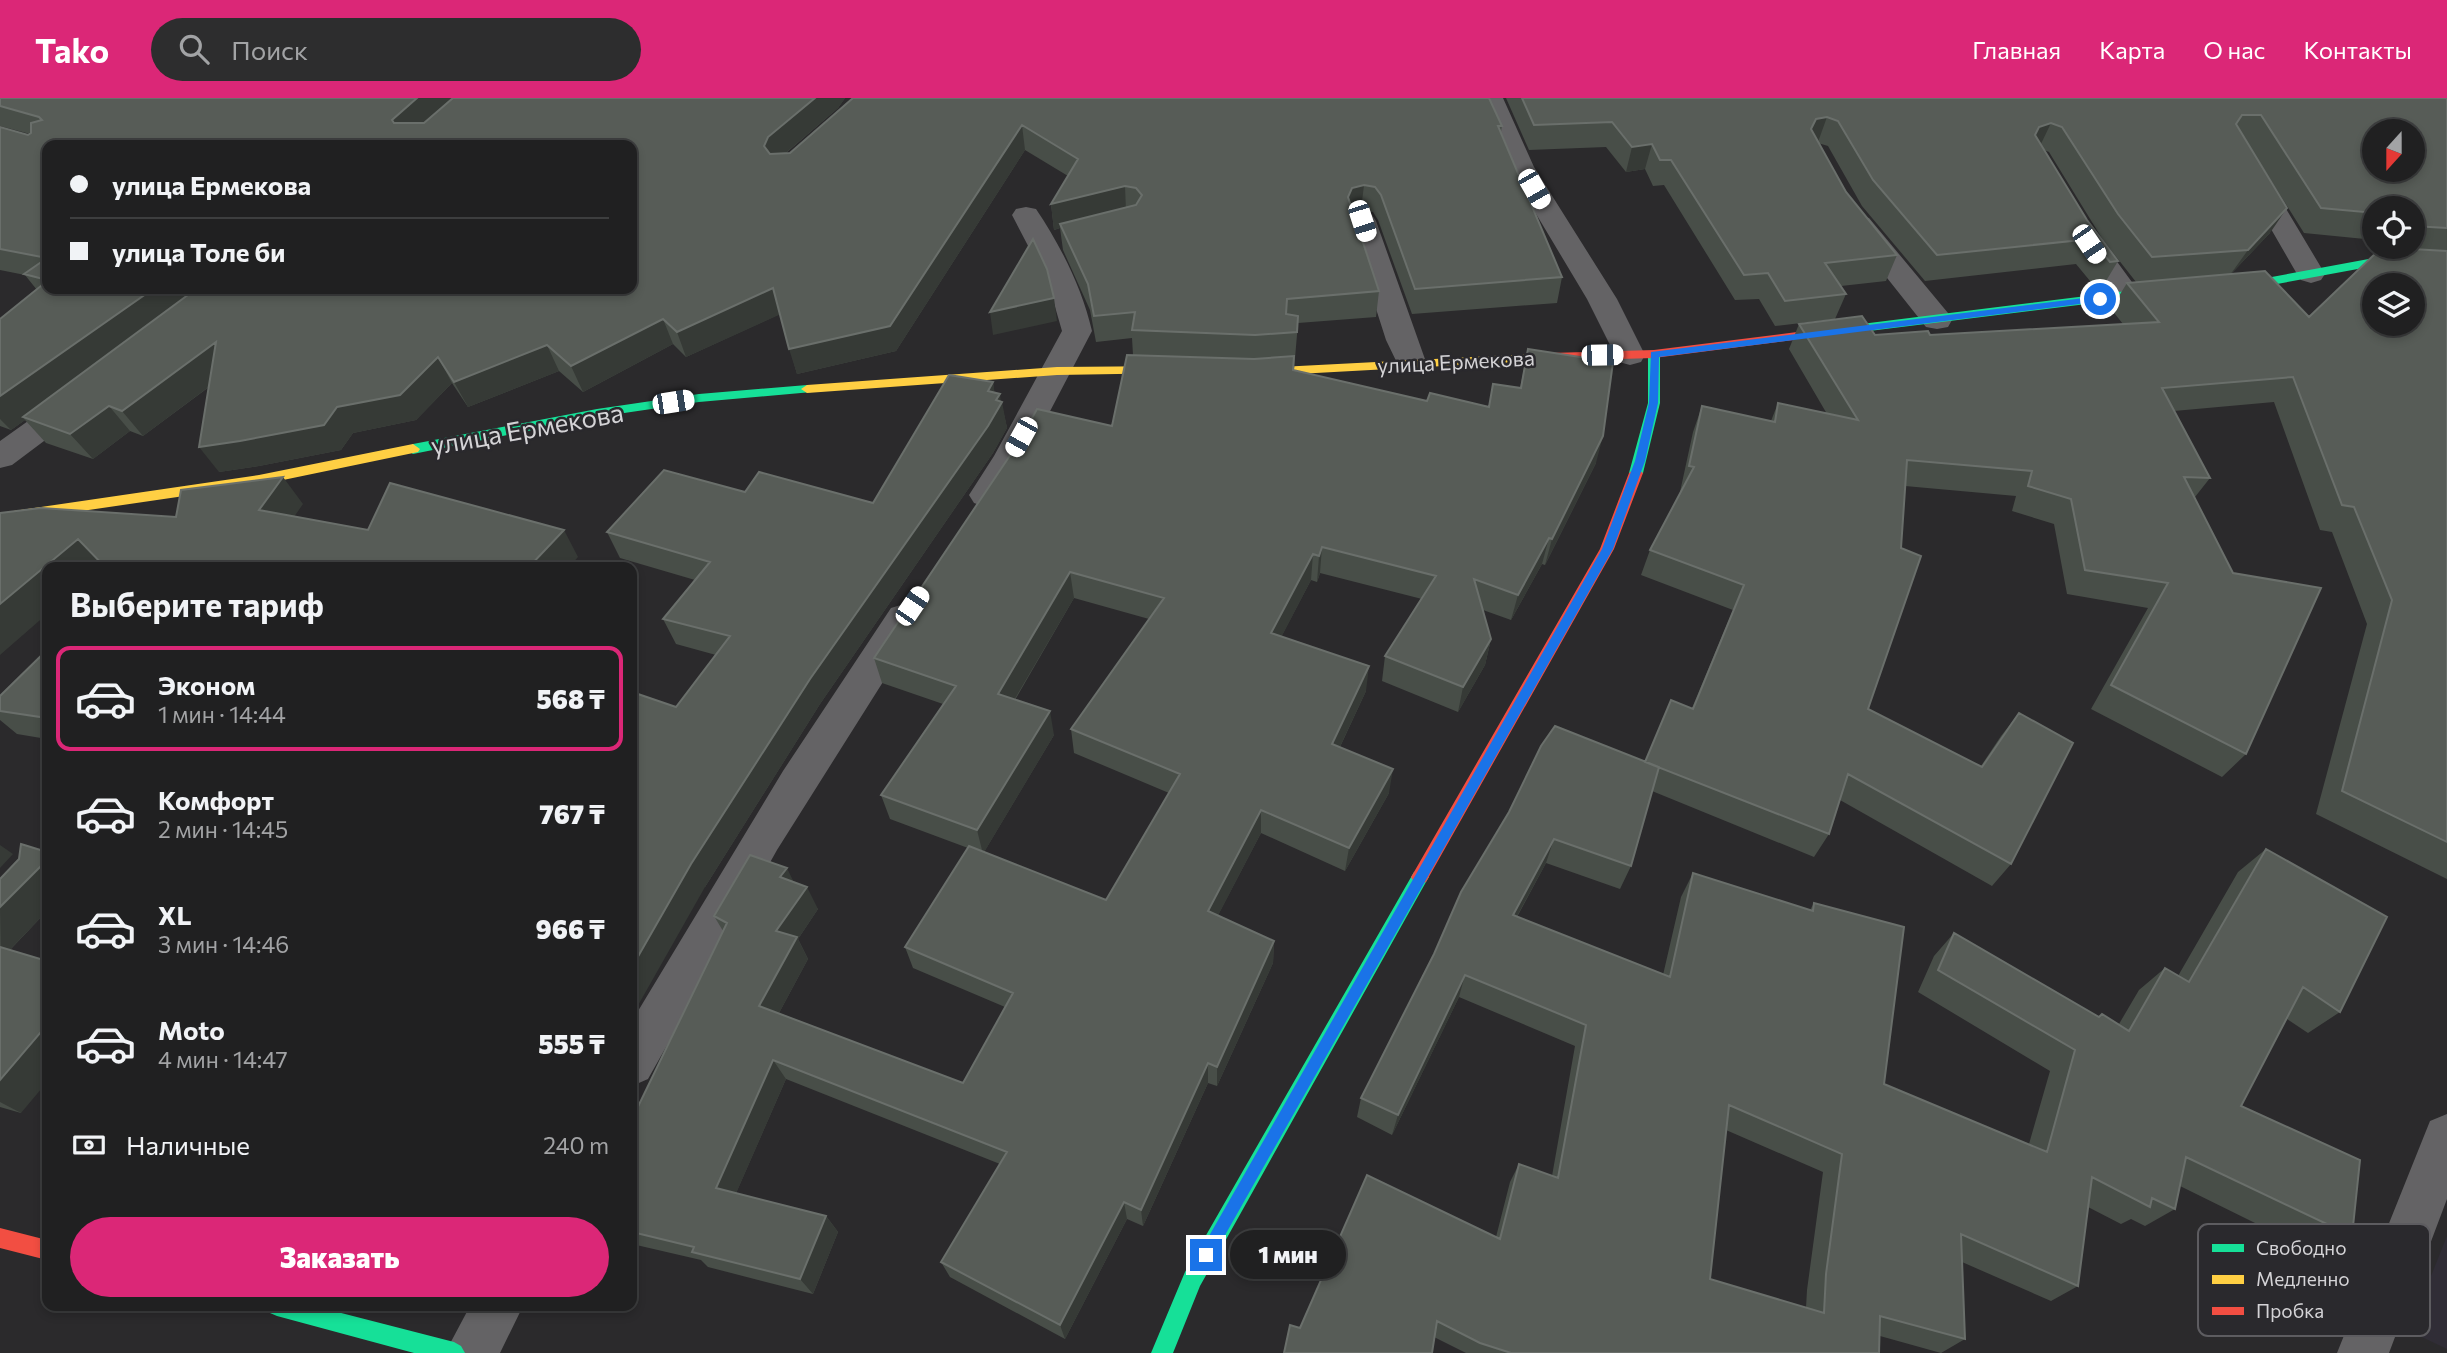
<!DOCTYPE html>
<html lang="ru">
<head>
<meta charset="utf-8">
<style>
  :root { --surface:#202021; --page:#2d2d2e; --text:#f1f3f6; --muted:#a2a3a5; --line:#3d3e3f; --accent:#db2777 }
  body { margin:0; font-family:Commissioner,sans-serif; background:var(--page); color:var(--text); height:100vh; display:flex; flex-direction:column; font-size:26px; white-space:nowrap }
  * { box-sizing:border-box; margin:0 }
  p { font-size:23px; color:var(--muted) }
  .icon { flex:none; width:38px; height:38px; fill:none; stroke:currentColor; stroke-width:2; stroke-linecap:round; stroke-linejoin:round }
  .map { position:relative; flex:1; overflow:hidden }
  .sheet { position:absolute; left:42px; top:464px; width:595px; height:749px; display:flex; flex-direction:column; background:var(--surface); border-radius:14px; box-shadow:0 4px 10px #0003,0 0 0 2px var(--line) }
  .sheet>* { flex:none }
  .banner { position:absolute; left:42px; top:42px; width:595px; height:154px; border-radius:14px; box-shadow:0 4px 10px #0003,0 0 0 2px var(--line); display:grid; align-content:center; height:154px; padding:0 28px; background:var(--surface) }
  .needle { width:46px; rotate:201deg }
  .fabs { position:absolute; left:2362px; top:21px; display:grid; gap:14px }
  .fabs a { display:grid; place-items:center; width:63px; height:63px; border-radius:50%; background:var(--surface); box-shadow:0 4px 10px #0003,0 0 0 2px var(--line); font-size:35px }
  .end { position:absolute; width:32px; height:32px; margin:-16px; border:9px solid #1a73e8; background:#fff; box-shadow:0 0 0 4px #fff }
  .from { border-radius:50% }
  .bubble { position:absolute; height:49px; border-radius:24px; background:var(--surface); box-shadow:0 4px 10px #0003,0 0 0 2px var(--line); font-size:23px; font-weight:800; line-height:49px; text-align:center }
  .car { position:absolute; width:21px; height:42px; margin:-21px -10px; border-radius:9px; box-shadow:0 0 5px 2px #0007; background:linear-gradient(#fff 24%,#345 0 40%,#fff 0 76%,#345 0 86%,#fff 0) }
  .banner b { display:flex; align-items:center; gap:24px; height:66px; font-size:26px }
  .banner b+b { border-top:2px solid var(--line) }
  .banner i { width:18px; height:18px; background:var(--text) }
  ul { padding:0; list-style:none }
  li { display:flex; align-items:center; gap:21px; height:105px; margin:0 14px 10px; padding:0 14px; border:4px solid transparent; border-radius:14px }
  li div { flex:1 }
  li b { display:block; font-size:26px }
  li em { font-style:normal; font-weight:800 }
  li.current { border-color:var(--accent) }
  li>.icon { width:63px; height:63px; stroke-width:1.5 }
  h2 { padding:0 28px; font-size:32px; line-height:84px }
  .pay { display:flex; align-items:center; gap:18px; height:77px; padding:0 28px; font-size:26px }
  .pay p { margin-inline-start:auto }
  .primary-button { display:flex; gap:14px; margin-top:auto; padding:14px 28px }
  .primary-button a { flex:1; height:80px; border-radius:42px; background:var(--accent); color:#fff; font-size:28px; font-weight:800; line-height:80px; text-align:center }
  header { display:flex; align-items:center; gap:42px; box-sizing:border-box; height:98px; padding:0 35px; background:var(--accent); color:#fff }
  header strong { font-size:33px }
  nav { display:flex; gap:38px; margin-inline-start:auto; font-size:24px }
  .search { width:490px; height:63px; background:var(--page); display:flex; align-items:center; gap:18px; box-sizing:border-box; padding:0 24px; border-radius:38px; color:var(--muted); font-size:26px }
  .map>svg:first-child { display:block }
</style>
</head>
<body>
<header>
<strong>Tako</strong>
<div class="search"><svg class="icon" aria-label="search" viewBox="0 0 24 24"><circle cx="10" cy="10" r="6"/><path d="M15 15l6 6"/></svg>Поиск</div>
<nav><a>Главная</a><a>Карта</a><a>О нас</a><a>Контакты</a></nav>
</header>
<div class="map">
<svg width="2447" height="1255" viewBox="0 0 2447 1255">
  <rect width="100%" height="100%" fill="#2b2a2c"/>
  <path fill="#302d36" d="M2447,1138V1251L2409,1233Z"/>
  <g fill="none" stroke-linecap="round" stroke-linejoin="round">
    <path fill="#646365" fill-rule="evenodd" d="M1477,0H1503L1534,69L1617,201L1645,257L1641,264L1630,267L1619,264L1615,257L1587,201L1508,69Z
      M2254,71L2263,73L2267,79L2325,176L2321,182L2311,185L2301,182L2297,176L2241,79L2245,73Z
      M1026,109L1036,111C1061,148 1082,190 1092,233L1025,361L998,405L986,409L974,405L969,397L994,358L1062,233L1049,188L1012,117L1016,111Z
      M1362,115L1372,117L1376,123L1426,264L1422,271L1411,274L1400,271L1386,242L1348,123L1352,117Z
      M1859,118L1869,120L1948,215L1952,222L1948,229L1937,231L1926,229L1849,132L1845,126L1849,120Z
      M2081,126L2091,128L2137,191L2142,197L2137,203L2127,206L2117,203L2067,134L2071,128Z
      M77,293L88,296L93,303L88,310L12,367L0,370V343L66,296Z
      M904,506L917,510L922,520L917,530L777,752L648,981L632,988V923L783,673L891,510Z
      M2447,1016V1101L2389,1255H2337L2430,1023Z
      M470,1208H523L500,1255H445Z"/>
    <path fill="#16e098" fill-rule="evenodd" d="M2374,160L2447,164V172L2374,168L2250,191L2127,201L1797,242L1791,238L1797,234L2127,193L2250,183Z
      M1654,252L1660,256V305L1643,375L1636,380L1629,375L1648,305V256Z
      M807,287L812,288V294L699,304L597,319L413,356L406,351L413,346L597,311L699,296Z
      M1420,772L1426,774L1429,779L1426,784L1200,1188L1173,1255H1151L1185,1174L1414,774Z
      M267,1208H314L454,1244L461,1248L465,1255H414L277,1218L270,1215Z"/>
    <path fill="#ffcf43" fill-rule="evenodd" d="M1550,255L1554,256V262L1241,279L1235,275L1241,271Z
      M1174,268L1178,269V275L1057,277L807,295L801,291L807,287L1057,269Z
      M413,346L420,351L418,354L259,387L0,425V415L259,377Z"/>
    <path fill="#f24e42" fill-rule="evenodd" d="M1797,234L1801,235V241L1654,260L1550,263L1544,259L1550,255L1654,252Z
      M1636,370L1643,375L1614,451L1426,784L1420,786L1414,784L1411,779L1414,774L1600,451L1629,375Z
      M0,1130L47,1142V1162L0,1150Z"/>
  </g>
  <path fill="#484e48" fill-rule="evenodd" d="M0,0H845L838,10L786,55H790L853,0L1502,28L1501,34L1562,179L1557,205L1412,216L1378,122L1373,114L1361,112L1353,115L1379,193L1376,219L1298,225L1294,272L1427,303L1489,309L1520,290L1528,251L1596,365L1545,467L1542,466L1511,522L1483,512L1491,541L1485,567L1458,614L1382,583L1385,558L1422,501L1320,475L1317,484L1311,482L1281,539L1366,593L1340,649L1389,695L1345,773L1261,735L1218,817L1274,843L1273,865L1217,988L1208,985L1143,1128L1127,1121L1065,1241L950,1179L941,1164L1000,1066L786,981L736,1095L826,1118L838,1134L813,1196L708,1169L701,1162L632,1146V1021L723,833L714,818L794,784L818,811L798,841L808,861L779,915L963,985L1005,909L913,870L905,849L968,750L890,721L881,697L943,606L882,585L874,560L1112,328L1133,257L1132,240L1096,244L1090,212L1063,152L1060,130L1054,132L1051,106L1068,78L1025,52L896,253L797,276L780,216L686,259L673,246L583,294L559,273L468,309L452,285L416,322L353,335L341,352L259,368L219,374L209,289L143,338L130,333L93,361L46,345L25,322L11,332L0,328V221L37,192L25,177L0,172V29L28,37L30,36L0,28ZM47,47L632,191H47ZM1074,500L1149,521L1071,631L1074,655L1169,695L1106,802L984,754L1054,637L1015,602Z
    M1506,0H2447V781L2316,716L2367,526L2332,434L2320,432L2274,304L2174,313L2210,380L2195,399L2246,656L2222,679L2091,611L2148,510L2067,496L2054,426L2012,413L2016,398L1905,388L1868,611L1981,668L2001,638L2019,615L2011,766L1992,788L1840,702L1829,736L1814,759L1652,693L1631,768L1620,791L1546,765L1517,819L1663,877L1681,799L1693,775L1810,812L1814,805L1884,986L2029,1046L2050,973L1918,894L1934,858L1954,835L2098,919L2102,916L2119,926L2139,892L2165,870L2178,878L2238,774L2266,751L2340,914L2308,935L2287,921L2241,1008L2352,1138L2316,1155L2180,1088L2175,1111L2145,1128L2131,1121L2121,1126L2088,1109L2078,1188L2051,1203L1962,1164L1965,1241L1941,1255L1880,1238L1879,1255H1466L1434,1239L1300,1230L1496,1139L1510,1084L1519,1066L1552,1078L1575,948L1459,899L1392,1037L1357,1019L1361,1000L1434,856L1461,794L1645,664L1692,610L1733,512L1641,477L1650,452L1681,394H1680L1693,334L1702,308L1771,323L1778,305L1827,316L1789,251L1799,226L1875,237H1930L2123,226L2111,211L2127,185L2136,184L2103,142L2049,54L2044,52L2087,122L2118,163L2103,188L2095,189L2076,166L1925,183L1862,108L1828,48L1818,45L1846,94L1897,157L1886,183L1841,188L1846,196L1835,221L1775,228L1759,201L1735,202L1664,87L1653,88L1645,71L1626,74L1606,49L1529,52ZM2245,41L2304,135L2375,142V110H2413V149H2388L2309,219L2231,176L2270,135ZM1726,1032L1823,1074L1807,1192L1806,1210L1710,1181Z
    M993,284L994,295L1001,303L1007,330L993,355L820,606L705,789L676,609L716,557L676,546L663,521L695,482L620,460L607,434L745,394L873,405Z
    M47,552V641L17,636L0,622V598Z
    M47,754V813L10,852L21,1015L0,1009V781Z"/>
  <path fill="#363a36" d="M417,0H458L404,47L392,22Z
    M815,0H845L838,10L775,64L764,48L768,39Z
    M1827,19L1818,44L1811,31L1816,21Z
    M2051,25L2039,50L2027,54L2039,29Z
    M1022,27L1025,52L896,253L797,276L789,251Z
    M1652,46L1645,71L1626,74L1632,49Z
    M1364,87L1361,112L1350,116L1348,99L1352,90Z
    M1125,88L1126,113L1060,126V130L1054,132L1051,106Z
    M2287,110L2270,135L2230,177L2248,152Z
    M773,190L781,216L686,259L677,234Z
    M153,191H207L23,319L25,322L11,332L0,321V298Z
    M1054,200L1057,223L993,237L990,214Z
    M663,221L673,246L583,294L571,268Z
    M216,244L234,270L143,338L122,313Z
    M547,247L559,273L468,309L454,284Z
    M438,259L452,285L416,322L353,335L341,352L259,368L219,374L199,349L337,309Z
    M993,284L997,311L988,293Z
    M1000,296L1001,306L1002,304L1007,330L993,355L820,606L705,789L632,918V869L691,766L810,581Z
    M109,308L130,333L93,361L70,336Z
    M1603,338L1596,365L1545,467L1552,441Z
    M283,379L303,406L280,439L259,412Z
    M564,432L578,459L569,469H529Z
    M1549,440L1542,466L1511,522L1518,497Z
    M78,441L103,467L102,469H47V516L0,557V506Z
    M1322,449L1320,475L1317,484L1319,458Z
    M1313,456L1311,482L1270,561L1271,535Z
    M1070,474L1074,500L1003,621L998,596Z
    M1491,541L1485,567L1458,614L1463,589Z
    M1369,568L1366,593L1330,670L1332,646Z
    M1050,613L1054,637L983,756L977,732Z
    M1393,671L1389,695L1345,773L1349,750Z
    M1261,712V735L1209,835L1208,813Z
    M1554,741L1546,765L1505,840L1513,817Z
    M0,747L13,756L0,770Z
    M47,762V813L1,861L0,809Z
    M787,770L798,793L780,779Z
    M807,789L818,811L798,841L808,861L772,928L759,908L776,833Z
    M1274,843L1273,865L1217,988V969Z
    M1465,877L1459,899L1392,1037L1398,1017Z
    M47,927V984L21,1015L0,1004V982Z
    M773,962L786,981L731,1107L716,1090Z
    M1208,965V985L1143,1128L1141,1112Z
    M1124,1104L1127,1121L1065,1241L1060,1227Z
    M826,1118L838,1134L813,1196L800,1181Z"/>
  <path fill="#575c57" stroke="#6a6f6b" stroke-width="2" fill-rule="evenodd" d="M0,0H417L392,22L394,25H424L453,0H815L768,39L764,48L770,56L790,55L853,0H1489L1502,28H1498L1562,179L1415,191L1381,97L1375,89L1364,87L1352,90L1348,99L1379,193L1287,201L1286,216L1298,218L1297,234L1255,237L1132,232L1135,214L1094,218L1088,186L1060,126L1136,107L1142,97L1136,90L1125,88L1051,106L1078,61L1022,27L890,228L789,251L773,190L677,234L663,221L571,268L547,247L454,284L438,259L400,297L337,309L324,327L240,343L199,349L216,244L122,313L109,308L70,336L23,319L196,191H632V47H47V182L24,176L47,160L0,151V29L28,37L31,35V25L42,22L39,19L0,8Z
    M1522,0H2447V130L2413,128L2414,118H2413V110H2375V115L2321,110L2261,17H2242L2236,26L2287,110L2248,152L2152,159L2118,116L2062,29L2051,25L2039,29L2035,37L2087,122L2118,163L2110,164L2091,141L1937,157L1873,82L1838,23L1827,19L1816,21L1811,31L1846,94L1897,157L1825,165L1846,196L1785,203L1768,175L1744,177L1671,62H1660L1652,46L1632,49L1612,24L1534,27ZM2375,33H2413V72H2375Z
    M1033,141L1047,171L1054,200L990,214Z
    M2394,150L2447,153V744L2342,693L2392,502L2354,409L2342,407L2293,279L2162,290L2210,380L2184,379L2233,475L2321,490L2246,656L2111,587L2168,485L2085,472L2071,401L2028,388L2032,373L1907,362L1901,450L1921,458L1868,611L1982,669L2019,615L2073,645L2011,766L1848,676L1829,736L1645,664L1671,602L1693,611L1744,487L1650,452L1694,369L1689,368L1702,308L1775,324L1778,305L1858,322L1799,226L1862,218L1875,237L1928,233L1930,237L2159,224L2127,185L2265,173L2309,219L2378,153ZM2375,187H2413V226H2375Z
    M47,183V191H153L0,298V221Z
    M1528,251L1613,264L1603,338L1552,441L1549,440L1518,497L1474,481L1491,541L1463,589L1385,558L1436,478L1322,449L1319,458L1313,456L1271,535L1369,568L1332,646L1393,671L1349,750L1261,712L1208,813L1274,843L1217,969L1208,965L1141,1112L1124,1104L1060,1227L941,1164L1007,1054L773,962L716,1090L826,1118L800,1181L692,1154L694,1149L632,1134V1021L727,825L714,818L750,757L787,770L780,779L807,789L776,833L797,839L759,908L963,985L1013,895L905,849L969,748L1106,802L1180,676L1071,631L1164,500L1070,474L998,596L1050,613L977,732L881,697L956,588L874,560L1019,344L1037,311L1112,328L1127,257L1254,261L1294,258L1293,272L1427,303L1430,295L1489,309L1493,286L1521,290Z
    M949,277L993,284L988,293L1000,296L996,302L1002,304L988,328L810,581L691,766L632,869V594L676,609L730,538L663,521L710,464L607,434L664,372L745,394L759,374L873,405Z
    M283,379L259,412L368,432L390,385L564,432L529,469H105L78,441L0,506V415L41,410L176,419L181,392Z
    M47,552V620L0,613V598Z
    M1555,628L1659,669L1631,768L1554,741L1513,817L1670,879L1693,775L1813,813L1814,805L1904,829L1884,986L2047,1054L2075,952L1938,872L1954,835L2099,919L2102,916L2129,933L2165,870L2189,884L2266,751L2387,819L2340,914L2303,889L2241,1008L2360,1062L2352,1138L2186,1059L2175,1111L2152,1100L2150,1109L2092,1079L2078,1188L1961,1136L1965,1241L1880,1218L1879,1255H1511L1480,1245L1437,1223L1432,1255H1284L1290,1227L1300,1230L1367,1077L1500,1141L1519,1066L1558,1080L1586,927L1465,877L1398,1017L1361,1000L1434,856L1461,794L1509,714L1541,648ZM1729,1007L1842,1056L1826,1176L1824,1215L1710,1181Z
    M21,746L47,754V762L0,809V781L19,761Z
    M0,849L47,863V927L0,982Z"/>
  <path fill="#1a73e8" d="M2100,198L2103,203L1659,259L1658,305L1645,363L1613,451L1211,1162H1201V1152L1602,451L1635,363L1649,305L1651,254Z"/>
  <g text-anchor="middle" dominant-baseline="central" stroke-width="5" stroke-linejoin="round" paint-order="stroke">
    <g font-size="21" fill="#d4d3d6" stroke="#2a292d">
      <text transform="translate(1456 263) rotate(-3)">улица Ермекова</text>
    </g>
    <g font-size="26" fill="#d4d3d6" stroke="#2a292d">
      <text transform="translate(527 330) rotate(-10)">улица Ермекова</text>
    </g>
  </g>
  <rect x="2198" y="1126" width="232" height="112" rx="10" fill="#2a292d" stroke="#5d5c60" stroke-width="2"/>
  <rect x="2212" y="1146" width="32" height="8" fill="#16e098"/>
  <rect x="2212" y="1177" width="32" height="9" fill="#ffcf43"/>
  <rect x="2212" y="1209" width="32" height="8" fill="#f24e42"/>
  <g font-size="19" fill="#d4d3d6">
    <text x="2256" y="1157">Свободно</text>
    <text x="2256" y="1188">Медленно</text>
    <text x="2256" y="1220">Пробка</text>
  </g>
</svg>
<div class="fabs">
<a><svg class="needle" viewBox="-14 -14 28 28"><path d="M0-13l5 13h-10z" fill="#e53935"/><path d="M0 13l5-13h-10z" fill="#a2a3a5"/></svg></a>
<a><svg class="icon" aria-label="locate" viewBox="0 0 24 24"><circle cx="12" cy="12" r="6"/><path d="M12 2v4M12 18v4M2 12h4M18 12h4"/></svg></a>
<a><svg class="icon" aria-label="layers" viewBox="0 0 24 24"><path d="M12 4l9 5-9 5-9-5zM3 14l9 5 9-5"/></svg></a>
</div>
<i class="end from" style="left:2100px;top:201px"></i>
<i class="end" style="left:1206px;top:1157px"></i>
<div class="bubble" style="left:1230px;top:1132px;width:116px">1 мин</div>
<i class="car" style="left:1534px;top:91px;rotate:150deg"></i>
<i class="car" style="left:1362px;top:123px;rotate:162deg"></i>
<i class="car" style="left:2089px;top:146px;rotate:146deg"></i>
<i class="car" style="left:1602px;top:257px;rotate:89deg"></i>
<i class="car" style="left:673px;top:304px;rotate:81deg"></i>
<i class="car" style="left:1021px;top:339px;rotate:209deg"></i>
<i class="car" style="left:912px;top:508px;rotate:34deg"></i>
<div class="banner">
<b><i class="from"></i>улица Ермекова</b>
<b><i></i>улица Толе би</b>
</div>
<section class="sheet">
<h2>Выберите тариф</h2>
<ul>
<li class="current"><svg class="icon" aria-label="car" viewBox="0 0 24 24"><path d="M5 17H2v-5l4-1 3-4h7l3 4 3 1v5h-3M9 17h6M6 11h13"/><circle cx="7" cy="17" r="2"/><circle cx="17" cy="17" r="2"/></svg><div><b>Эконом</b><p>1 мин · 14:44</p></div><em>568 ₸</em></li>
<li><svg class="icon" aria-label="car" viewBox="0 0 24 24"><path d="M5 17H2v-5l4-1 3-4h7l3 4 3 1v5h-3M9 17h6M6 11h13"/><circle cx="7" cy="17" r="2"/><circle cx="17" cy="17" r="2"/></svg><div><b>Комфорт</b><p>2 мин · 14:45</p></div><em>767 ₸</em></li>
<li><svg class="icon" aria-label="car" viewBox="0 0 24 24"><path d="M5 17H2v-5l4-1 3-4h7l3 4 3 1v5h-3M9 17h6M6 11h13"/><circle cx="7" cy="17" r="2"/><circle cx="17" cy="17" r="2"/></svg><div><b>XL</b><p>3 мин · 14:46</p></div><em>966 ₸</em></li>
<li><svg class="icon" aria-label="car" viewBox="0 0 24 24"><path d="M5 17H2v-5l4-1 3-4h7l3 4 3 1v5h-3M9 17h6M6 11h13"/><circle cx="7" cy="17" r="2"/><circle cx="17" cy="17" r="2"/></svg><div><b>Moto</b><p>4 мин · 14:47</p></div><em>555 ₸</em></li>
</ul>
<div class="pay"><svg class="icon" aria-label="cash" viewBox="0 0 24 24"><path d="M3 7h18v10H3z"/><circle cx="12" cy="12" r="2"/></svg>Наличные<p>240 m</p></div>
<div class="primary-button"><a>Заказать</a></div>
</section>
</div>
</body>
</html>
